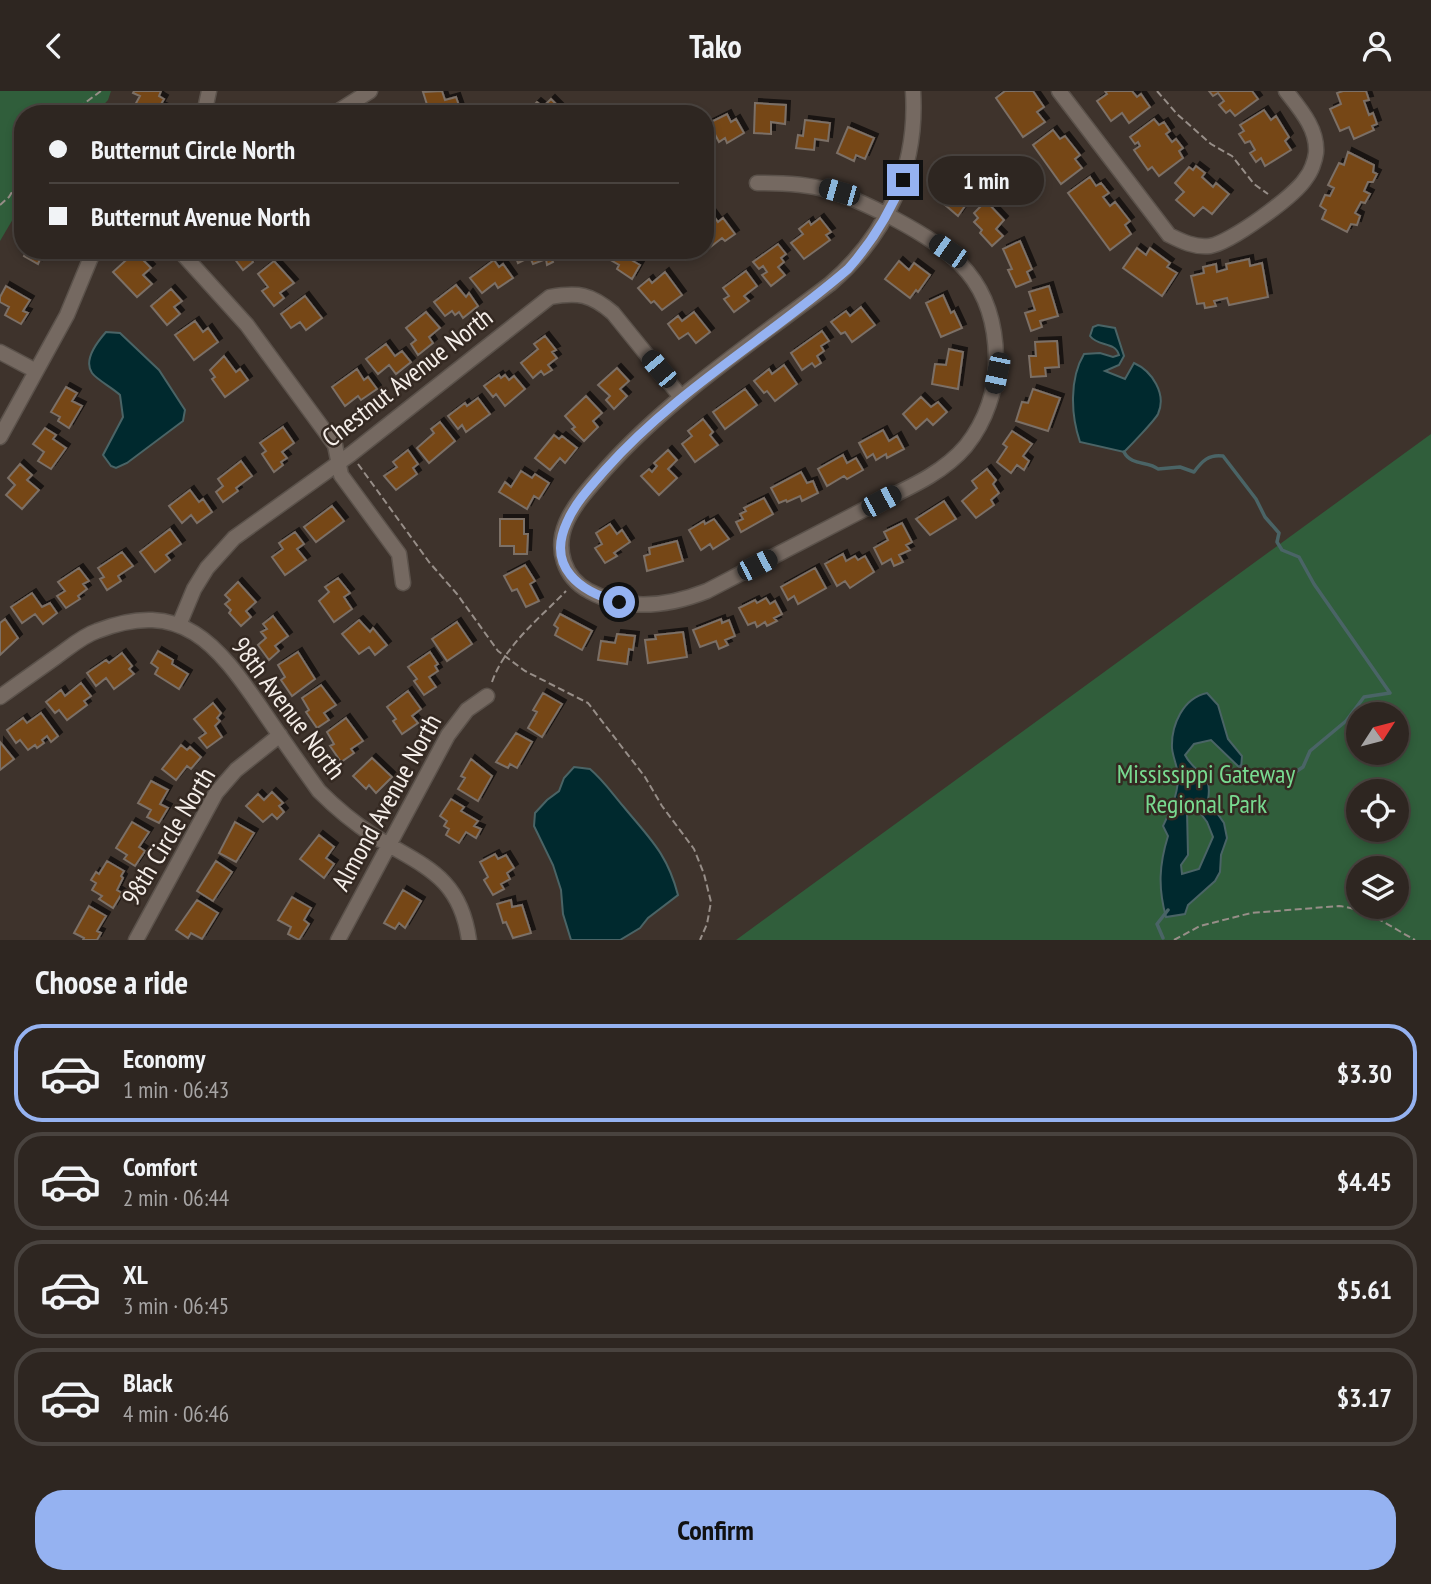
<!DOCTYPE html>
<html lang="en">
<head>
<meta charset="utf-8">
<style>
  :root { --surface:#2e2621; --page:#3a322e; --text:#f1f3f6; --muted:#a7a5a5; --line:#49433f; --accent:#95b2f1 }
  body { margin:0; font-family:"PT Sans Narrow",sans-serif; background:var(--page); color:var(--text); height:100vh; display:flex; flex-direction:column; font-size:26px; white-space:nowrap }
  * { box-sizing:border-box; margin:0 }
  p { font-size:23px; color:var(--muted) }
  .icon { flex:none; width:38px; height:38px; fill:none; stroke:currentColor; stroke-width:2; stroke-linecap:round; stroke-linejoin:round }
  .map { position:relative; height:849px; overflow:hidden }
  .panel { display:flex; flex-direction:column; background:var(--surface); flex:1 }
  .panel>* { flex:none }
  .hud { position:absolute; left:14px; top:14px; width:700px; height:154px; border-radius:28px; box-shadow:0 4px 10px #0003,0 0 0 2px var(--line); display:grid; align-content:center; height:154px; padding:0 35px; background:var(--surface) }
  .needle { width:46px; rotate:54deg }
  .tools { position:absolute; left:1346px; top:611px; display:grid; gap:14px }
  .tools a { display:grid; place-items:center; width:63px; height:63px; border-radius:50%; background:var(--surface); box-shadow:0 4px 10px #0003,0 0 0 2px var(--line); font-size:35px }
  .end { position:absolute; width:32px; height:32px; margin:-16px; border:9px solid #95b2f1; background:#111; box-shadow:0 0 0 4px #111 }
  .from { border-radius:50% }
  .bubble { position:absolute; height:49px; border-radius:24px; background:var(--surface); box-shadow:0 4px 10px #0003,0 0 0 2px var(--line); font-size:23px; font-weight:800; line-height:49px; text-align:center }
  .car { position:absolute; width:21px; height:42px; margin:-21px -10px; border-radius:9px; box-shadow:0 0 5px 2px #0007; background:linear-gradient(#222 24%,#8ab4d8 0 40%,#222 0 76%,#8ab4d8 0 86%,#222 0) }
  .hud b { display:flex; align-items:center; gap:24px; height:66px; font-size:26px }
  .hud b+b { border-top:2px solid var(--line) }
  .hud i { width:18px; height:18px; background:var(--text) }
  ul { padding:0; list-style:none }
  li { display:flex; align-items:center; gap:21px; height:98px; margin:0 14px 10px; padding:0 21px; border:4px solid var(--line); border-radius:28px }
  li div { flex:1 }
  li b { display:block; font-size:26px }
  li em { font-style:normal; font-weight:800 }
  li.current { border-color:var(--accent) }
  li>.icon { width:63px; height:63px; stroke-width:1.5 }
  h2 { padding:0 35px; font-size:32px; line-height:84px }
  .action { display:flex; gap:14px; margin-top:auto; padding:14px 35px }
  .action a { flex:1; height:80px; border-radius:28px; background:var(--accent); color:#111; font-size:28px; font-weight:800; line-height:80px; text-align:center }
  header { display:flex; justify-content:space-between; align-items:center; height:91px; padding:0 35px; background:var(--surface); font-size:32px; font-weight:800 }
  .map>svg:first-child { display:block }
</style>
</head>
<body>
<header><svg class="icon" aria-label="back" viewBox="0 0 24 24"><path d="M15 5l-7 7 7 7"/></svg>Tako<svg class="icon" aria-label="person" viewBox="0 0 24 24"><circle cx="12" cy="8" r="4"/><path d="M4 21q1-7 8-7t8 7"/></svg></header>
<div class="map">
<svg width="1431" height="849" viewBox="0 0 1431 849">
  <defs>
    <filter id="shadow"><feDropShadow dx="4" dy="-4" stdDeviation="0" flood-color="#0009"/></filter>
  </defs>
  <rect width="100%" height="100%" fill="#3e332c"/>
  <path fill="#305e3b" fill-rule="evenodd" d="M0,0H111L108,9L95,23H23V111L0,150Z
    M1431,343V849H736ZM1358,623H1396V662H1358ZM1358,700H1396V738H1358ZM1358,777H1396V816H1358Z"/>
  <path fill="#00292e" stroke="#4a6466" stroke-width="2" fill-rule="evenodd" d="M1098,234L1115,237L1124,265L1119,274L1105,280L1125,288L1134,272C1152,280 1167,303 1158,323C1155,329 1131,354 1124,361L1080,351C1071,325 1069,288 1084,263L1100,262L1113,266L1119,264C1115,250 1098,256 1090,245L1093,236Z
    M106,241L120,242L159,279L185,319L183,330L127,372L116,377L111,375L103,364L123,326L120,304C113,297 97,289 92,282C83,269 98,250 106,241Z
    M1207,602L1218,614L1228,648L1242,665L1241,678L1211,649L1194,653L1185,664C1196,685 1213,680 1208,709L1224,732L1227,747L1221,764L1220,781L1215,790L1188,814L1185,823L1166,826C1158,797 1159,774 1168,745L1163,735C1170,720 1177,706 1178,689C1179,678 1173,668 1172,657C1171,634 1183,607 1207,602ZM1195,715L1207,731L1213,746L1199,778L1182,783L1181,774L1188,764L1187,719Z
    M574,676L590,678C603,689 612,702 623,715C650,748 667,762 678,804L648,827L640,837L620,849H571L563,823L561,799L553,774L534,735L535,722L547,709L559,700L564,687Z"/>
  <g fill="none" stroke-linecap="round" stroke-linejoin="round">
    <path stroke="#4a6466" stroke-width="3.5" d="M1124,361C1131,375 1148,370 1158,378L1180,376L1194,381C1202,370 1209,363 1223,365L1256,408L1265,426L1279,442L1277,451L1282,459L1299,466L1314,493L1390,602L1364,606L1346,630L1310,660L1303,676L1288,686L1263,690L1246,683L1241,675
      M1163,847L1157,833L1168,819"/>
  </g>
  <path fill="#764718" stroke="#7b6f66" stroke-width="2" filter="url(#shadow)" d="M134,0H161L159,5L164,8L160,15L167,18L164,23H149L135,14L140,5L133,2Z
    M442,0L445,9L456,6L462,23H430L423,1Z
    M1005,0H1033L1044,16L1037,21L1045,31L1023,46L996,7Z
    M1105,0H1132L1137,6L1141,3L1150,16L1129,32L1122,22L1111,30L1097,10L1107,3Z
    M1209,0H1252L1258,8L1235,25L1230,19L1226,22L1219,14L1224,10L1218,2L1213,5Z
    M1343,0H1366L1369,9L1364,10L1369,24L1373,22L1377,33L1372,35L1374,39L1354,48L1349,36L1340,40L1330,18L1341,13L1337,2Z
    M551,8L566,23H525L537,11L543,16Z
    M755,12L786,14L785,33L771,31V43L754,42Z
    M1264,19L1271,29L1276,25L1289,46L1285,50L1291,59L1265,75L1261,67L1256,71L1250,62L1255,59L1250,50L1245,52L1239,43L1244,40L1240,34Z
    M727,23L731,31L736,28L744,42L727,52L725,47L719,51L709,32Z
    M1154,28L1159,34L1164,31L1170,40L1166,43L1172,51L1176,48L1183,57L1179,60L1183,67L1159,85L1152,76L1148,79L1134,59L1140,55L1138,51L1135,53L1130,46Z
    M805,29L830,32L828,50L815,48L814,59L796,57L798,44L803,45Z
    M848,36L874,47L865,68L856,64L854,70L837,62Z
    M1053,39L1060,48L1065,45L1080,64L1075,68L1082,77L1061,93L1033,54Z
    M1348,61L1374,74L1373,81L1377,83L1373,91H1368L1364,100L1370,103L1365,112L1361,111L1355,122L1360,125L1357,134L1351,133L1347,141L1322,128L1326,119L1320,115L1325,104L1330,105L1334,97L1328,94L1339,72L1344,74Z
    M1196,75L1205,82L1202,86L1213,96L1216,92L1229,103L1212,123L1203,116L1194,125L1176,109L1184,101L1175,92L1189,76L1193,79Z
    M951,79L970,95L960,107L967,112L958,125L944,113L952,103L940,94Z
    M1090,86L1096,95L1101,92L1109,102L1103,106L1110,115L1115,111L1130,130L1125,134L1131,143L1110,159L1068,102Z
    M986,110L1004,129L996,138L1003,145L992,155L980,142L982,139L974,131L978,127L974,122Z
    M710,120L718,131L723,127L735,143L725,150L722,147L709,157L705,152V124Z
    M820,127L831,141L826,144L830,149L804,168L791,152L803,143L799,138L809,130L811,134Z
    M1020,150L1032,178L1027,181L1031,190L1016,196L1008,179L1012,178L1003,158Z
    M778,153L786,163L781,167L784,171L778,176L785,184L771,195L762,184L767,181L763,175L759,178L753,171Z
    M1137,157L1146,164L1150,157L1170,172L1167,176L1177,182L1162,205L1123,177Z
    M27,159H56L54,162L49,160L44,167L41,166L38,173L24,165Z
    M236,159H259L250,166L253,171L243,179L231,163Z
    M513,159H548L553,171L547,174L546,168L533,173L530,166L518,172Z
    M565,159H595L594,166L576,165V161Z
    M612,159H633L638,162L633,170L640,174L632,188L617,178L619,174L607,167Z
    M135,161L151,177L143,184L152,193L137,206L113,181Z
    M1249,168L1250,175L1262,172L1268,206L1229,214L1227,207L1214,210L1216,215L1205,217L1204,212L1197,213L1191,185L1204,182L1203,176L1216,173L1217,181L1227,178L1226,173Z
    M494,169L499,176L503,173L513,187L498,197L495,192L482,202L470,187Z
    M274,170L294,192L280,202L284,207L274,215L262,200L268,196L258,183Z
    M899,170L909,179L914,172L930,184L918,201L916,199L910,207L885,188Z
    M746,180L757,195L744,205L749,210L734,221L724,208L729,205L723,197Z
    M665,181L682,204L662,219L654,210L651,212L638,197L649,188L652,192Z
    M456,194L466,206L469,202L478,215L463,227L459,221L455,224L452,220L445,225L434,211Z
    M6,195L30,209L23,220L28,222L21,233L5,224L9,216L0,211V206Z
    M1049,195L1058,225L1040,230L1042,236L1031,240L1025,222L1035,219L1029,201Z
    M171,198L182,210L174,216L180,223L167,234L151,215Z
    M943,204L951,222L954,220L962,237L941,246L926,212Z
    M305,205L322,227L306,239L300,231L291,237L281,223Z
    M861,216L875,234L852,251L845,241L841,243L831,231L846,220L850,225Z
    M426,221L440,237L429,246L433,252L418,264L411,253L416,249L406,237Z
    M694,221L710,241L696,252L688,242L679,248L668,233L678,225L682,230Z
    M195,230L203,241L208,237L218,251L194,269L175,244Z
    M822,240L829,250L821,255L824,260L817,265L821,272L815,276L812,272L802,279L791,262Z
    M545,245L556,259L552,261L557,267L548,274L552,279L544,284L541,280L533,287L521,272L538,258L534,253Z
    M1057,250L1059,276L1045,277L1046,285L1031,286L1029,265H1036L1035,251Z
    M386,253L395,265L402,260L411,271L396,283L389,274L378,283L366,268Z
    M949,258L963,261L958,298L932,293L935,273L946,274Z
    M224,265L236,281L240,278L248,289L225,306L212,288L215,286L210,279Z
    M784,274L797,293L775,310L767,300L764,302L754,290L769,278L772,283Z
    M617,277L629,290L620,298L627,305L614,318L606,309L610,305L598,294Z
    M357,278L364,289L368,286L377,298L361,309L358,305L345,315L332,296Z
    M499,284L501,287L505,284L509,289L514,285L525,298L505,315L496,303L493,306L484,295Z
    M66,296L77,302L72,310L82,315L69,337L58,330L60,326L51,321Z
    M745,298L757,314L725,338L713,321Z
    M1033,298L1060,307L1048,340L1016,330L1022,311L1028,312Z
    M586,305L602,322L593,330L598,336L584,350L572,338L575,336L565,325Z
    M921,306L931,316L938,311L947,321L933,334L927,328L916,338L903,323Z
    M478,307L490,323L466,341L462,334L458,338L448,325L465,312L467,315Z
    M703,328L713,341L710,344L718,354L695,371L682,353L692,345L688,340Z
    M440,331L455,350L429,372L417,357L434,342L431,338Z
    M283,336L294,352L282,361L287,367L281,371L283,374L274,381L262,363L266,360L260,352Z
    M45,337L56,344L53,348L66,357L51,378L38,370L44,361L33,353Z
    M883,339L889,350L897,345L904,358L887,367L886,363L876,369L873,363L867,367L859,352Z
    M1012,340L1032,353L1023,365L1029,370L1024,379L1017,374L1011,382L997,371L1007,356L1003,353Z
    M554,344L559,348L562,345L577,357L565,372L560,367L550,379L535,367Z
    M408,359L418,373L413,377L417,383L396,399L384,385L397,376L393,371Z
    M668,359L677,369L668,378L677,387L659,404L641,385L649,378L652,381L657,375L654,372Z
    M843,364L847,372L856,367L863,379L847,388L844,385L827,395L818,378Z
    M241,370L252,385L236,397L238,400L223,411L216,401L223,395L218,388Z
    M20,373L32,384L27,389L39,399L22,418L6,404L15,394L8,387Z
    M987,378L996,389L993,393L999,402L991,409L994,414L976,427L962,410L977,397L972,390Z
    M521,380L532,387L535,383L549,392L539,408L534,405L527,418L499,401L505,391L511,396Z
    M801,381L807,392L813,390L818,402L802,410L800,405L787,411L786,409L779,412L771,397Z
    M190,399L199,411L203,408L212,421L197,432L191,424L182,432L169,415Z
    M764,407L773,423L741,441L736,431L743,428L740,423L746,420L744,417Z
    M944,410L956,428L930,444L916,428Z
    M332,415L344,430L316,451L304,436Z
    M500,428H524V443H528L527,463H514V455H500Z
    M714,428L729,448L713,458L710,453L701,459L689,439L704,430L705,433Z
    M902,432L912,451L906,454L910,459L899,464L903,471L894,475L891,468L882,473L874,457L888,449L884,441Z
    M610,433L617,443L622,439L630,451L614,462L617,465L605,472L595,457L602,453L596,442Z
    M170,438L181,453L166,464L170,469L155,481L140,461Z
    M295,441L304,453L297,458L306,469L285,484L272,466L283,458L279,452Z
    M677,450L683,470L647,480L644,465L650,463L649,457Z
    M122,461L133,475L118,485L121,490L107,499L100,488L104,486L98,477Z
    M843,463L846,470L855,465L858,469L865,465L874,481L850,497L845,490L837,495L825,473Z
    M525,474L535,490L530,493L539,510L526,516L517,498L512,500L504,485Z
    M79,477L89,490L83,493L87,498L78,505L80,508L66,517L57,505L65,500L58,491Z
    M815,477L826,497L798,513L794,505L788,509L781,496Z
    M338,487L350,502L344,506L352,518L334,531L319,510L329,501L325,496Z
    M238,491L256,511L246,520L251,526L241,535L229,522L231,519L225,513L230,509L225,504Z
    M32,502L42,516L50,512L57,522L43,533L35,523L22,532L11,516Z
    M766,507L770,513L775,510L782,523L774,527L777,530L767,535L765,531L757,536L755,531L748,534L739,517L755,509L757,512Z
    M560,523L592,540L582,559L555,544L558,537L554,534Z
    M273,525L288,545L275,555L279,560L269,569L258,554L266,547L261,541L267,538L263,533Z
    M5,528L18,547L0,564V532Z
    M721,528L722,532L729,529L735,545L725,549L728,554L719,558L716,550L700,556L693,539Z
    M359,529L370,541L373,537L387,554L375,564L369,556L359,563L342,543Z
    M457,531L472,553L447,570L432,548Z
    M683,541L687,566L648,572L645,549L656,548L655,544Z
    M617,543L635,545L633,559L629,558L627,573L598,569L601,550L615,552Z
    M158,560L173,569L172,573L188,583L179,598L155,583L158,577L151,572Z
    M298,561L315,588L292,605L281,589L285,586L278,574Z
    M430,561L438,573L435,575L438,580L429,586L436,596L424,604L414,590L417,588L408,576Z
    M122,562L132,575L129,578L134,583L114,598L106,587L96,595L87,582L106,569L109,572Z
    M81,592L91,605L84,610L87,614L67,629L59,619L55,622L46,611L61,599L65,605Z
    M321,594L336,614L324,622L329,629L317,637L306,621L309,619L302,607Z
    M408,600L421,618L412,625L418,632L402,643L393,630L396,628L387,616Z
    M543,602L562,613L542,646L528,637L537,621L533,619Z
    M213,612L221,622L217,627L220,630L215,635L222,646L207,657L199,647L206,642L194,628Z
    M41,622L58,645L51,651L47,645L42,649L44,652L37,657L35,654L28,659L20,649L16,652L7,639L23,627L27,632Z
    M346,627L363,650L351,658L354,662L341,671L330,655L334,653L327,641Z
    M516,642L532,651L517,677L510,673L508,677L496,671Z
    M0,651L14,668L0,679Z
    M181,654L187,659L190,656L201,666L191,678L187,675L176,689L162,678Z
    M372,667L392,686L376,702L369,694L366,698L353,685Z
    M471,668L492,685L478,710L458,698L465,687L461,685Z
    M151,690L168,699L160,713L168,717L159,732L147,726L151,719L138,712Z
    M272,701L283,712L279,715L284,721L277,728L272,723L263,731L246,715L258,703L264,709Z
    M451,708L464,716L461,720L478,730L474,735L481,738L476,747L466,741L459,752L446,744L449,738L444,735L447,730L440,725Z
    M132,731L149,741L139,756L145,760L135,775L124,768L127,764L116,757Z
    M235,731L254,742L236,771L219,762Z
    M319,744L334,756L326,767L334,773L324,787L300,768Z
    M495,763L498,768L506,764L514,777L507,782L510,788L501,793L504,798L493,804L484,789L488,786L480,771Z
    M107,770L124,780L121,785L123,787L117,799L122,802L113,817L99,808L102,805L92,799L96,792L91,789L96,781L99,783Z
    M216,770L232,781L213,810L197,800Z
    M403,799L421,810L405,837L399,832L395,838L384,832Z
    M292,806L311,817L304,829L309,833L299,849L288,843L291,836L278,829Z
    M197,809L218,822L202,848L191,842L188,847L176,839Z
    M511,809L512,816L522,814L531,842L513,847L506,831L503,832L497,813Z
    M89,815L106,825L97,840L101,842L97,849H83L84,847L74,842Z"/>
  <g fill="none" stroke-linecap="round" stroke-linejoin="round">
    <defs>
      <path id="street" d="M1059,0L1169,144C1181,150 1195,157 1210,155C1230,152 1295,105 1306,87C1311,81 1315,70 1316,62C1318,38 1300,18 1286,0
        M204,23L209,0
        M334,23L370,0
        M757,92C818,91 840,100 893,127C955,160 995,191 996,267C997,298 986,330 966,355C940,386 898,401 863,419C811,446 759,473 707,500C669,515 627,521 589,500C564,487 555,458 566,432C574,413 591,395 604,380C669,307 752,252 830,193C887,144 918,76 913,0
        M179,159L247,234L335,354L341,384L399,463L403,492
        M0,261L36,280
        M0,346L67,224L94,159
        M179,534L194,498L207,477L234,447L351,363L550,206C578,201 591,203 613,222L681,306
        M0,606C19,592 38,579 56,566C69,557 82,545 97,540C182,507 217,553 261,617C280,645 299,672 319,700C336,717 354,732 374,745C422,775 460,784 469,849
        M136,849L216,702L236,679L280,644
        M338,849L448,644L467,619L487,605"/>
    </defs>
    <use href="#street" stroke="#5b524b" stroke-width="17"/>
    <path stroke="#978e88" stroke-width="2" stroke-dasharray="7 3.5" stroke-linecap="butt" d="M1157,0L1177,23L1211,53L1232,65L1254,93L1268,103
      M70,23L101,0
      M0,114L9,106L23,83
      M358,373L429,471L457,503L498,560L525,580L588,612L645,686L662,715L694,758L704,783L711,811L707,833L700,849
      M492,591C505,554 539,528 566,500
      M1174,849L1200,835L1251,822L1339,815C1367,818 1391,836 1415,849"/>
    <use href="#street" stroke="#756961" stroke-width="14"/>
  </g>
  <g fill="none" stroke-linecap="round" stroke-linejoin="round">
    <path stroke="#95b2f1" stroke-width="9" d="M619,511C580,501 546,476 567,431C575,412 591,395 605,379C675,300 768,247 848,178C872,151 890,122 903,89"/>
  </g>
  <g text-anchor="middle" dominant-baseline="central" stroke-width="5" stroke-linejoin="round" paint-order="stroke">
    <g font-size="26" fill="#f5eee9" stroke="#342922">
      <text transform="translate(407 286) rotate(-38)">Chestnut Avenue North</text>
      <text transform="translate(289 617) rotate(53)">98th Avenue North</text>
      <text transform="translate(386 711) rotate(-61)">Almond Avenue North</text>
      <text transform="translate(168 745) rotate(-59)">98th Circle North</text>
    </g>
    <g font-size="26" fill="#78da90" stroke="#342922">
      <text x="1206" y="682">Mississippi Gateway<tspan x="1206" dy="30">Regional Park</tspan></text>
    </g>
  </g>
</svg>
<div class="tools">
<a><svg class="needle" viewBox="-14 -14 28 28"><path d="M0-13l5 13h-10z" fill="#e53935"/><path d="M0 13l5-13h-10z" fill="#a7a5a5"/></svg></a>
<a><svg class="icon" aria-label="locate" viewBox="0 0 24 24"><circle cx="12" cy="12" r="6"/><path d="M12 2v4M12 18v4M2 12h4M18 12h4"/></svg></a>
<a><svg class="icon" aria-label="layers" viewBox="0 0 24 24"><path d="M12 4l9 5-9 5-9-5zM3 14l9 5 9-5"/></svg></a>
</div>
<i class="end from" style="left:619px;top:511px"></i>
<i class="end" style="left:903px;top:89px"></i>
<div class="bubble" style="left:928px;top:65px;width:116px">1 min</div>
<i class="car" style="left:839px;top:101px;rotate:286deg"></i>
<i class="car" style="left:948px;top:160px;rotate:305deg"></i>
<i class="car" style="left:659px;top:278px;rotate:320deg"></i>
<i class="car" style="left:997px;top:282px;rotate:192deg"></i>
<i class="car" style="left:881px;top:410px;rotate:62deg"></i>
<i class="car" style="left:757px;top:474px;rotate:63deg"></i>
<div class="hud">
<b><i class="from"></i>Butternut Circle North</b>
<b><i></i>Butternut Avenue North</b>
</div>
</div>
<section class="panel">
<h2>Choose a ride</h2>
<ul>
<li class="current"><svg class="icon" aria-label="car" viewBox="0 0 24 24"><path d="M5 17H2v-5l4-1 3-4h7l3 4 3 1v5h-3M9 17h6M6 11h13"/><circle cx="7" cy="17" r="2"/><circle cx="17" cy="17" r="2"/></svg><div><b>Economy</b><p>1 min · 06:43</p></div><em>$3.30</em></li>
<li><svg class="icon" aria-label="car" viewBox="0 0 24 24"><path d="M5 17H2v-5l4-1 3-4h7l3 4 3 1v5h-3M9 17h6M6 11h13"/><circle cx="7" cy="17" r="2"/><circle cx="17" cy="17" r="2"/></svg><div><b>Comfort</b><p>2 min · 06:44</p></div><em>$4.45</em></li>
<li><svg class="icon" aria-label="car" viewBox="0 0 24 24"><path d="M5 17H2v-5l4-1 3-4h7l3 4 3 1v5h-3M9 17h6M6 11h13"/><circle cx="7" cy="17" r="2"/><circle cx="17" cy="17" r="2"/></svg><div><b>XL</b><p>3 min · 06:45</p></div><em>$5.61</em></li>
<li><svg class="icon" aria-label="car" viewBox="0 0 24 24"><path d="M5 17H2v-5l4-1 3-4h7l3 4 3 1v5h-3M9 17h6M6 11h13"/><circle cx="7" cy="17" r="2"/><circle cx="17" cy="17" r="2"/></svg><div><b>Black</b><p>4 min · 06:46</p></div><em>$3.17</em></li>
</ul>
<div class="action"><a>Confirm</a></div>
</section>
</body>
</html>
